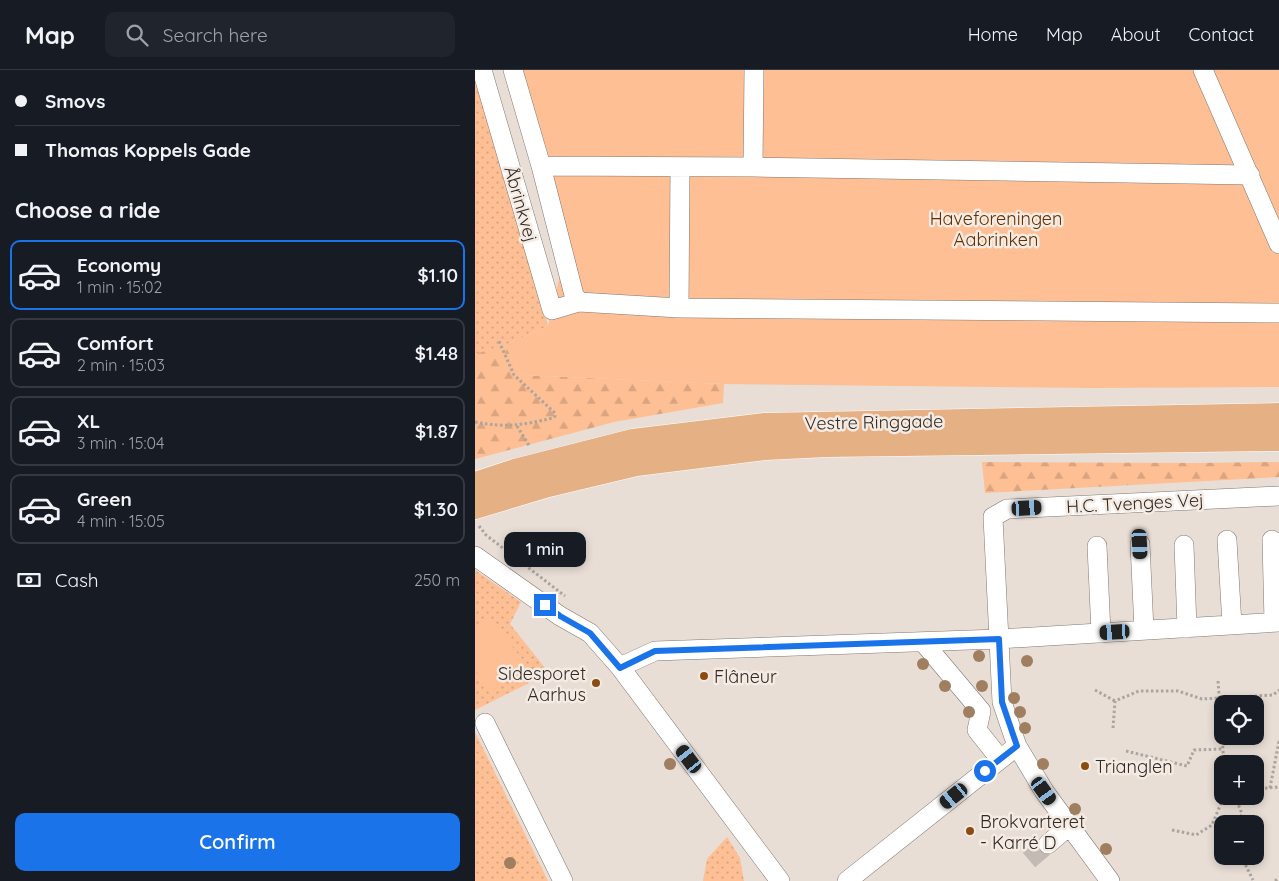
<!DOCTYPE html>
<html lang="en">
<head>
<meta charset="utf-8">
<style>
  :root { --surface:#171b24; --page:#20242c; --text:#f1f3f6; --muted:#9ea1a6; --line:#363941; --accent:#1a73e8 }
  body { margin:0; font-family:Quicksand,sans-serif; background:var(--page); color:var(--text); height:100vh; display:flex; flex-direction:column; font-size:19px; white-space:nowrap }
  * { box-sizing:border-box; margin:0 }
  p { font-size:16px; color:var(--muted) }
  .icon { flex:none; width:28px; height:28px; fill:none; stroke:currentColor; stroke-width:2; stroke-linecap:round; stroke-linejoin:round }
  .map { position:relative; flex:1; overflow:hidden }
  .side { display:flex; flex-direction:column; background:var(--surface); width:475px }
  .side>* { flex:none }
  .hud { display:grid; align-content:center; height:110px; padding:0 15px; background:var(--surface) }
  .controls { position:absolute; left:739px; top:625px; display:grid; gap:10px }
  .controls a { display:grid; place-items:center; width:50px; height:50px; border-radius:10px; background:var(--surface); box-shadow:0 2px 8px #0003; font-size:25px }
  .end { position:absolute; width:22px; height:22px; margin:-11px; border:6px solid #1a73e8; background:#fff; box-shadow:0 0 0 2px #fff }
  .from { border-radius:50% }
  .bubble { position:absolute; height:35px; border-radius:10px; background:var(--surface); box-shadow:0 2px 8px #0003; font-size:16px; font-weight:600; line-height:35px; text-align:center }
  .car { position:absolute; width:15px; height:30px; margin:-15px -8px; border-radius:6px; box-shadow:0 0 4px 1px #0007; background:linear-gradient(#222 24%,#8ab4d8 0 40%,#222 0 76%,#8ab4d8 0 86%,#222 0) }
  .hud b { display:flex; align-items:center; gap:18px; height:48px; font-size:19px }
  .hud b+b { border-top:1px solid var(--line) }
  .hud i { width:12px; height:12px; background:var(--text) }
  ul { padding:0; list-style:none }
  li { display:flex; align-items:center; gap:15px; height:70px; margin:0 10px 8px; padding:0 5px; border:2px solid var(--line); border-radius:10px }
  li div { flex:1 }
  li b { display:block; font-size:19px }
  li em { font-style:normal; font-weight:600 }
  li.on { border-color:var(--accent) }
  li>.icon { width:45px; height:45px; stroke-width:1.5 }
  h2 { padding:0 15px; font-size:22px; line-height:60px }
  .pay { display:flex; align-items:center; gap:12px; height:55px; padding:0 15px; font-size:19px }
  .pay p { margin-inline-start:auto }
  .button { display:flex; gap:10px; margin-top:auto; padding:10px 15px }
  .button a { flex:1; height:58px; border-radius:10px; background:var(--accent); color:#fff; font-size:20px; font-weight:600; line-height:58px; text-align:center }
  header { display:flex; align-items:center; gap:30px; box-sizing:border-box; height:70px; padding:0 25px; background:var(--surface); border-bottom:1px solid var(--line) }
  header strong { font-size:24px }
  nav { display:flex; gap:28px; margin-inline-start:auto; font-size:18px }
  .search { width:350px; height:45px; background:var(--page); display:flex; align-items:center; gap:12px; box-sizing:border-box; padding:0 18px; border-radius:10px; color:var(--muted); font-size:19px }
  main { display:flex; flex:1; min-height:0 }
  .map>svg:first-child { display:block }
</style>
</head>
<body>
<header>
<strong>Map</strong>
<div class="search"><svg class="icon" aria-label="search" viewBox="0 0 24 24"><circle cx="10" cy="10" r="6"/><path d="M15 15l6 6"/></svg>Search here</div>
<nav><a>Home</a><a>Map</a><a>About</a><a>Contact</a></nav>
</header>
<main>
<section class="side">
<div class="hud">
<b><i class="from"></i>Smovs</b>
<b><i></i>Thomas Koppels Gade</b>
</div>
<h2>Choose a ride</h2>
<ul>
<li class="on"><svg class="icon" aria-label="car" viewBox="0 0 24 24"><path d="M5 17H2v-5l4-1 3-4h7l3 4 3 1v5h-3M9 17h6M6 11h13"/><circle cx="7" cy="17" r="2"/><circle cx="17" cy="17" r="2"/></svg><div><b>Economy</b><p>1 min · 15:02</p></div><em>$1.10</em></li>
<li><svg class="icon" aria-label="car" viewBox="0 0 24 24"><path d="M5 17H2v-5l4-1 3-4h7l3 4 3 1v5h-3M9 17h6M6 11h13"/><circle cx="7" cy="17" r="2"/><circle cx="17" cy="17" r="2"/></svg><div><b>Comfort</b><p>2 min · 15:03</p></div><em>$1.48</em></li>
<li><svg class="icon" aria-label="car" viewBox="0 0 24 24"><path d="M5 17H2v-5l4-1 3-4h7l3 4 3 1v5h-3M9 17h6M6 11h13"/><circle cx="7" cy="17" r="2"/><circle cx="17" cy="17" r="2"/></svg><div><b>XL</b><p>3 min · 15:04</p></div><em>$1.87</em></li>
<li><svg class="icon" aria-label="car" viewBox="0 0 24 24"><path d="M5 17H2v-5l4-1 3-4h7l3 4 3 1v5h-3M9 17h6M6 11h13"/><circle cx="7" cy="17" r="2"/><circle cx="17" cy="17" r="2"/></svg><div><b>Green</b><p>4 min · 15:05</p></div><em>$1.30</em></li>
</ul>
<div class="pay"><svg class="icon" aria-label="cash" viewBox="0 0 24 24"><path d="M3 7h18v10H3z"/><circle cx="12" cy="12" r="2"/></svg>Cash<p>250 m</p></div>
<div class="button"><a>Confirm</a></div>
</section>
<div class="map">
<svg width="804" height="811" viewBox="0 0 804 811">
  <defs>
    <pattern id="grass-dots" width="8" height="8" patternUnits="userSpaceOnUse" patternTransform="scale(1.25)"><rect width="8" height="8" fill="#fdbf93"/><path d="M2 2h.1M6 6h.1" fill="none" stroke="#d9a47f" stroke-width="1.8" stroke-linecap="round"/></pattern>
    <pattern id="forest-firs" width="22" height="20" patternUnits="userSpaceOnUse" patternTransform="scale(1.25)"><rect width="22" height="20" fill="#fdbf93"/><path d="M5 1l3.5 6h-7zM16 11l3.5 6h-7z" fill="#d9a47f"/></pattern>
  </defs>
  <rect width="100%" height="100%" fill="#e8ded6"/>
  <path fill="url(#grass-dots)" d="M0,0H3L73,256L26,277L0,284Z
    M0,500L46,532L35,554L74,603L0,640Z
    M0,662L73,811H0Z
    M252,767L265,788L269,811H228L232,789Z"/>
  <path fill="url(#forest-firs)" d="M30,275L46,305L249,314L248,333L139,352L0,389V284Z
    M507,392L721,393L804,392V407L510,423Z"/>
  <path fill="#fdbf93" d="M34,0H804V317L622,318L249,314L46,305L30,275L73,256L86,201Z
    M14,547L51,594L17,621L0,600V558Z"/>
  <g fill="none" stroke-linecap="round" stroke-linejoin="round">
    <path stroke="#c3bab3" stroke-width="19" stroke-dasharray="19 9" stroke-linecap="butt" d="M554,790L573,774"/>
    <defs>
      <path id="minor" d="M7,0L77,240L104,232
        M38,0L66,96L99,225L104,232L204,238L804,243
        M728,0L804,174
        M66,96L278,97L775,105
        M278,97L279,0
        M204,238L205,97
        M752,470L757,555
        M797,470L799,552
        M665,474L669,560
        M709,475L712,558
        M622,476L626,563
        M0,486L85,546L115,563L145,597L305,811
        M448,572L506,641L502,660L525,689
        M145,597L180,581L524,569L804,552
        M10,653L88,811
        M573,774L594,756
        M372,811L542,676
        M635,811L569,721L542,676L527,632L518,447L532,439L804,426"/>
      <path id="major" d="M0,414L40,401L158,371L290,355L804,345
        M0,437L73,415L161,394L290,378L352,375L804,369"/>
    </defs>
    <use href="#minor" stroke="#817771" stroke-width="20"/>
    <use href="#major" stroke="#fff" stroke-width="25"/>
    <path stroke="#aca49e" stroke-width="3" stroke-dasharray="2.5 2.5" stroke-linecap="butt" d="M0,352C31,358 48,355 78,348L80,346V343L39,305L23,269
      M42,356L55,377
      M4,456L11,465L90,526
      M743,611L749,694
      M620,620L640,631
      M638,658L640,631L664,621H703L727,629L798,625L804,620
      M651,681L712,696L719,680L747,679
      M795,718L804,671
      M780,719L804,717
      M760,726L767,744L763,754
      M697,760L721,765L737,755L749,726
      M766,786L778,810
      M800,811L804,808"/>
    <use href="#minor" stroke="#fff" stroke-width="19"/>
    <use href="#major" stroke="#e5b084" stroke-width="24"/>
  </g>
  <g fill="#9f7f60">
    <circle cx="504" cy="586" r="6"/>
    <circle cx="552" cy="591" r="6"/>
    <circle cx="448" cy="594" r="6"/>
    <circle cx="470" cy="616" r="6"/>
    <circle cx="507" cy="616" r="6"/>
    <circle cx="539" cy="628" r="6"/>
    <circle cx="494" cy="642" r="6"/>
    <circle cx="545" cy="642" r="6"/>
    <circle cx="550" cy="658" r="6"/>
    <circle cx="195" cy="694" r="6"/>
    <circle cx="568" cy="694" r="6"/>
    <circle cx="600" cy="739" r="6"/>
    <circle cx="631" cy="779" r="6"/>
    <circle cx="35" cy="793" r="6"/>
  </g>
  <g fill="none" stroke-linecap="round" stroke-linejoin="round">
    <path stroke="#1a73e8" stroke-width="6" d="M70,535L85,546L115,563L145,598L180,581L524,569L527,632L542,676L510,701"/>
  </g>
  <g fill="#8b4c12" stroke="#f6ebe3" stroke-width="2">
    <circle cx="229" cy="606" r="5"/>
    <circle cx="121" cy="613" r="5"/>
    <circle cx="610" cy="696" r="5"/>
    <circle cx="495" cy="761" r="5"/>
  </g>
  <g text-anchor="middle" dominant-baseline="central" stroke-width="5" stroke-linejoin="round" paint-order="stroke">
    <g font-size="18" fill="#2f2b28" stroke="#f6ebe3">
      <text transform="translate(46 134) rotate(74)">Åbrinkvej</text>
      <text transform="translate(399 352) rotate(-1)">Vestre Ringgade</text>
      <text transform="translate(660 433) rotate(-3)">H.C. Tvenges Vej</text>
    </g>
    <g font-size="18" fill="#633100" stroke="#f6ebe3">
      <text x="521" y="148">Haveforeningen<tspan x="521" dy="21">Aabrinken</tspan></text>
    </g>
    <g font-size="18" fill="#2f2b28" stroke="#f6ebe3" text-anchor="start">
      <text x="111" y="603" text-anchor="end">Sidesporet<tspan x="111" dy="21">Aarhus</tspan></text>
      <text x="239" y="606">Flâneur</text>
      <text x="620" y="696">Trianglen</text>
      <text x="505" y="751">Brokvarteret<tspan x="505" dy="21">- Karré D</tspan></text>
    </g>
  </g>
</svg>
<div class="controls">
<a><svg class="icon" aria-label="locate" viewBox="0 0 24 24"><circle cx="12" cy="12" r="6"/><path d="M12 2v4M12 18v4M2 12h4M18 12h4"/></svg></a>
<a>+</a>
<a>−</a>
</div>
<i class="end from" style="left:510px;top:701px"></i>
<i class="end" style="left:70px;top:535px"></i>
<div class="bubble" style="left:29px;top:462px;width:82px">1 min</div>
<i class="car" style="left:552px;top:438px;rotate:87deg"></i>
<i class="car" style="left:665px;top:474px;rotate:177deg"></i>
<i class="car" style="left:640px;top:562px;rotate:267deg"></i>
<i class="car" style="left:214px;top:689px;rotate:323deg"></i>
<i class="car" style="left:569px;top:721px;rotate:144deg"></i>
<i class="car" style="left:479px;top:726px;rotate:231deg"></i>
</div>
</main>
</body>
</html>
